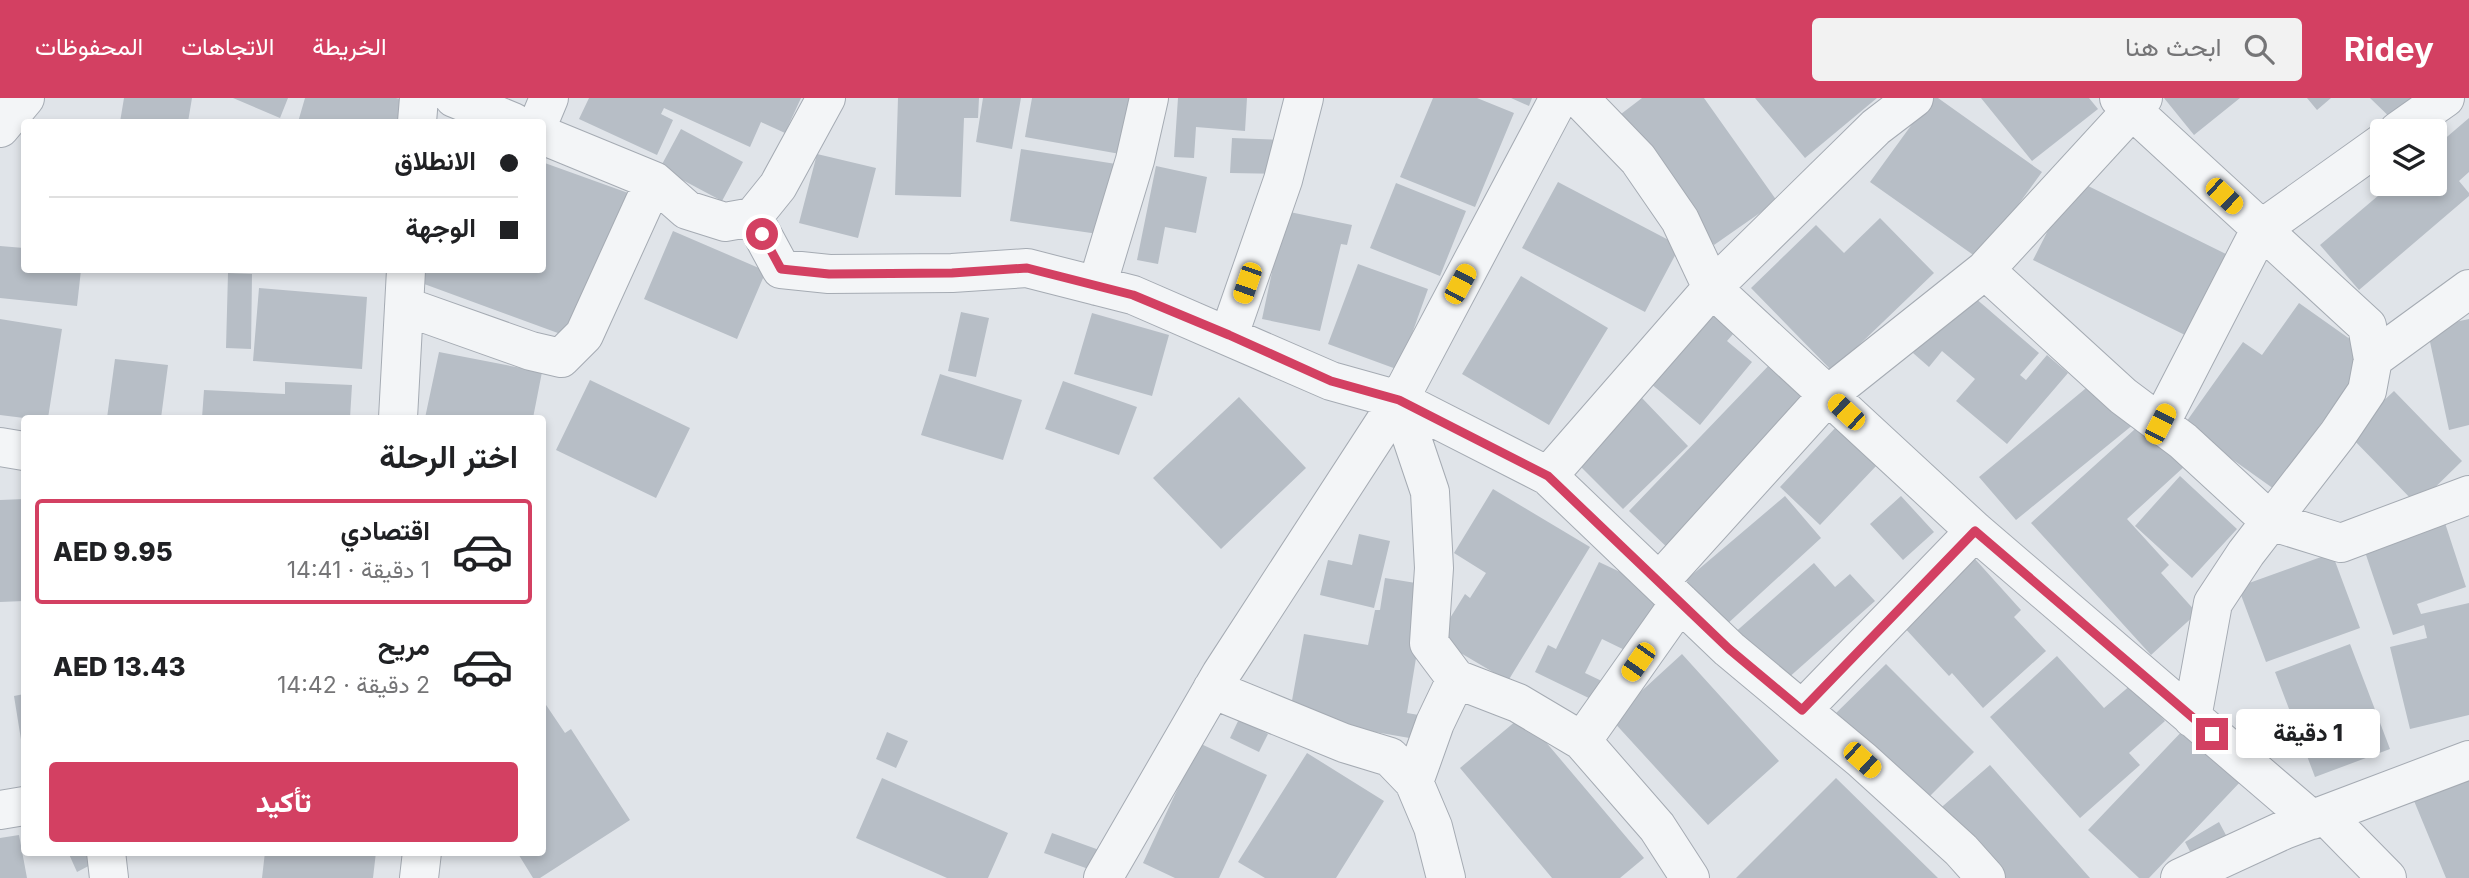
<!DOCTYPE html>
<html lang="ar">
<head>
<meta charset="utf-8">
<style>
  :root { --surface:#fff; --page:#f2f2f2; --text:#202124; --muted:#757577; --line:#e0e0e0; --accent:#d34062 }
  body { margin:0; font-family:Inter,Vazirmatn,sans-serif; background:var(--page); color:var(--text); direction:rtl; height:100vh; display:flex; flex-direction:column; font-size:26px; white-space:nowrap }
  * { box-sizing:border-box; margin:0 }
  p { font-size:23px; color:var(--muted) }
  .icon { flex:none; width:38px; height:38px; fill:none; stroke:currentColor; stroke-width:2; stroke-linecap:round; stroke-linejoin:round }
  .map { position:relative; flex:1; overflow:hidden; direction:ltr }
  .sheet { position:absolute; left:21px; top:317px; width:525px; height:441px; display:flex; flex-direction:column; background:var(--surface); border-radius:7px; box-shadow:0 4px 10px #0003; direction:rtl }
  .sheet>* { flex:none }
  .hud { position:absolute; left:21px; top:21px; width:525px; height:154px; border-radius:7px; box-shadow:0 4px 10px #0003; direction:rtl; display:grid; align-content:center; height:154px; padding:0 28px; background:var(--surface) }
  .buttons { position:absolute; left:2370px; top:21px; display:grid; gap:14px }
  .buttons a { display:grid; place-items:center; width:77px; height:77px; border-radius:7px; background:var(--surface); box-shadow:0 4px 10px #0003; font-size:35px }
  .end { position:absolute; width:32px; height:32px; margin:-16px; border:9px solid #d34062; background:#fff; box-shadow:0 0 0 4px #fff }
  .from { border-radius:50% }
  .bubble { position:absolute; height:49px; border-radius:7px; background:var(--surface); box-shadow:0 4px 10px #0003; font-size:23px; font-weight:800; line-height:49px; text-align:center; direction:rtl }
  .car { position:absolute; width:21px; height:42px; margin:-21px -10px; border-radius:9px; box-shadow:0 0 5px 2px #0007; background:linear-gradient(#f5c518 24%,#345 0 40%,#f5c518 0 76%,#345 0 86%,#f5c518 0) }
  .hud b { display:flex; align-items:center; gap:24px; height:66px; font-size:26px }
  .hud b+b { border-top:2px solid var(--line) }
  .hud i { width:18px; height:18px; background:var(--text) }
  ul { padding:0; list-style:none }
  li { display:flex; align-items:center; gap:21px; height:105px; margin:0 14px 10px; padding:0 14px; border:4px solid transparent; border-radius:7px }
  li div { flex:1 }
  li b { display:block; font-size:26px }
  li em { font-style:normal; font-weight:800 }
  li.current { border-color:var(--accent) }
  li>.icon { width:63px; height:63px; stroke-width:1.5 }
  h2 { padding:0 28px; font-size:32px; line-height:84px }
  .cta { display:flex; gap:14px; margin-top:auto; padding:14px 28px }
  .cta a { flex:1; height:80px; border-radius:7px; background:var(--accent); color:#fff; font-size:28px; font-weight:800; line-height:80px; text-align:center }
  header { display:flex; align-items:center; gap:42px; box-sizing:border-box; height:98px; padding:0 35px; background:var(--accent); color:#fff }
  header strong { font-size:33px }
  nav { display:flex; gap:38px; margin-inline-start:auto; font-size:24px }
  .search { width:490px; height:63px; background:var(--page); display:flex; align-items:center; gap:18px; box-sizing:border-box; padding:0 24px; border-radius:7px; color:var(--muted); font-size:26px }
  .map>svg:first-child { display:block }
</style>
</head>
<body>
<header>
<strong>Ridey</strong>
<div class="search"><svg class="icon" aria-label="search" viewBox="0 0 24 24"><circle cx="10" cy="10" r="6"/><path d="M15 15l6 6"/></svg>ابحث هنا</div>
<nav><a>الخريطة</a><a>الاتجاهات</a><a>المحفوظات</a></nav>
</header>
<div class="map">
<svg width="2469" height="780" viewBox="0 0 2469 780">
  <rect width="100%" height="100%" fill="#e0e4e9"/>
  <path fill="#b7bec6" d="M124,0H192L188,24H120Z
    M233,0H288L280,20Z
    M305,0H396L404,2L398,24H298Z
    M589,0H801L785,35L761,24L750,49L664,10L661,16L673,22L657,57L579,21Z
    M898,0H979L978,20H964L961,99L895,97Z
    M983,0H1021L1012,51L976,44Z
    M1032,0H1130L1120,56L1025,39Z
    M1178,0H1247L1245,33L1196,29L1194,60L1174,59Z
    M1433,0H1477L1514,15L1475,109L1400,79Z
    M1511,0H1532L1529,8Z
    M1642,0H1704L1777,103L1714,147L1621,16Z
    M1755,0H1877L1805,60Z
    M1931,0H1938L2042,74L1979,161L1870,84Z
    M1981,0H2089L2098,11L2032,63Z
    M2164,0H2240L2194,37Z
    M2307,0H2331L2317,12Z
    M2370,0H2428L2400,29Z
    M2469,20V74L2459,83L2469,95V98L2359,192L2320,147L2392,86H2434V50Z
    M681,31L743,64L722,103L660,70Z
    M1232,40L1283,42V76L1230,75Z
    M1021,51L1116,66L1105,137L1010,123Z
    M817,56L876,70L858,140L799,125Z
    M542,64L631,96L577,242L416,183L421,172H542Z
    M1156,68L1207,79L1196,135L1165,129L1158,166L1137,162Z
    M2074,81L2230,158L2189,239L2033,162Z
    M1558,84L1680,148L1645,214L1522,150Z
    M1396,85L1466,113L1440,178L1370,150Z
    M1285,113L1352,127L1347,147L1341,146L1320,233L1262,221Z
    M1880,120L1934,175L1832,273L1751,190L1816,127L1844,155Z
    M673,133L766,173L737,241L644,201Z
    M0,148L24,150V172H81L77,208L0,200Z
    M1358,166L1428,191L1399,272L1328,246Z
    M228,175L252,176L251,251L226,250Z
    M1521,178L1608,230L1549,327L1462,276Z
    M259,190L367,199L362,271L253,263Z
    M1967,193L2039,255L2020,277L2026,282L2047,257L2068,275L2007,346L1956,303L1975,281L1942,253L1929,269L1913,255Z
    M2299,205L2371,256L2274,391L2184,327L2243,244L2262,257Z
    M1715,207L1740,228L1727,243L1752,264L1700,327L1650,285Z
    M961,214L989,220L976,279L948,273Z
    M1092,215L1169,237L1152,298L1074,276Z
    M0,221L62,231L48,320H24L0,317Z
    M2469,221V327L2449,332L2427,230Z
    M439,254L542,274L533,320H425Z
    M115,261L168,267L161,320H107Z
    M1774,262L1818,304L1672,454L1629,413Z
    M940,276L1022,302L1003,362L921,337Z
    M2097,281L2134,326L2016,422L1979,379Z
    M590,282L690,330L656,400L556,352Z
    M1063,283L1137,309L1119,357L1045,331Z
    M285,284L352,287L350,320H202L204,292L285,296Z
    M2394,293L2462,363L2417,407L2348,336Z
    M1239,299L1306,370L1221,451L1153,380Z
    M1642,300L1688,348L1623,411L1576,364Z
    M2145,322L2186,367L2127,421L2169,467L2161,475L2197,515L2151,557L2031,425Z
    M1837,328L1878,366L1820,427L1780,389Z
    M2180,378L2237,431L2192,480L2135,428Z
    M1493,391L1590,449L1508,583L1437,541L1465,496L1470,500L1486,475L1454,455Z
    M1785,398L1821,440L1725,528L1686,482Z
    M1901,398L1934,434L1903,462L1870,426Z
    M24,401V503L0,504V402Z
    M2444,422L2466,489L2417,506L2421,516L2469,505V617L2410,631L2390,549L2427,540L2424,527L2393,537L2363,448Z
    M1359,436L1390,443L1374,510L1320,497L1328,462L1352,467Z
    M2332,455L2360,530L2266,564L2238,489Z
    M1975,461L2021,512L2014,519L2046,553L1983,610L1952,575L1949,578L1902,527Z
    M1599,464L1667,496L1637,558L1602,541L1585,575L1606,585L1597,604L1535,574L1548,547L1556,551Z
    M1814,465L1835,489L1850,476L1875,503L1778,589L1732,537Z
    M1385,480L1428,487L1407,615L1425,618L1421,642L1289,619L1304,536L1368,547L1375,512H1380Z
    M2350,546L2390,651L2315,679L2275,574Z
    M1682,556L1779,663L1708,727L1611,621Z
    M2057,558L2104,610L2132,586L2165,623L2129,655L2140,667L2080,720L1990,619Z
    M1886,566L1974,654L1920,708L1831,620Z
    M24,596V654H23L14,598Z
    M542,601L565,635L571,631L630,722L540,780H533L517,754H542Z
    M1523,617L1644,760L1620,780H1552L1460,670Z
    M1239,621L1268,636L1259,654L1230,640Z
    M2187,628L2243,681L2149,780H2139L2088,732Z
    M887,634L908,643L896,670L876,661Z
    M1199,645L1267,677L1219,780H1175L1143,765Z
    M1307,655L1384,703L1336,780H1265L1238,764Z
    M1990,667L2090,780H1994L1936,714Z
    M2469,674V780H2446L2412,698Z
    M882,680L1008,735L988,780H947L856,740Z
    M1836,680L1938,780H1736Z
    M2219,724L2227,739L2193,759L2185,744Z
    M1052,735L1102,753L1094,773L1044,755Z
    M19,737L27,780H0V740Z
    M68,754H98L102,761L77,774Z
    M265,754H376L373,780H262Z"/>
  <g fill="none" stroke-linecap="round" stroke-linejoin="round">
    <defs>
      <path id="street" d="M454,0L513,24
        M1579,0L1638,61L1680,122L1712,190L1975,433L2312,722
        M2119,0L2367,228L2373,261L2367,293L2338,336L2246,455L2213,505L2192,620
        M2143,0L1985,172L2123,298L2183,343L2270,423L2341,445L2469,397
        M417,24L419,0
        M539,24L549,0
        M0,30L25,0
        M2398,33L2445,0
        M542,37L654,83L687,112L725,124L753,119L778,88L826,0
        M753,119L781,171L829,176L952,175L1027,170L1133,197L1331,283L1399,302L1548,378L1729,551L1862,662L1961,752L1986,780
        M1097,188L1135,62L1149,0
        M404,208L531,253L561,260L584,237L654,83
        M1229,237L1283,82L1304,0
        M2373,261L2469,191
        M1399,302L1430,394L1434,470L1429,545L1456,581L1518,605L1582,643L1657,729L1690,780
        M398,320L406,172
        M2160,326L2260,132L2382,45
        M0,349L24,353
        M1548,378L1712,190L1876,29L1914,0
        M1659,484L1828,297L1985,172
        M1212,591L1344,645L1390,659L1414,684L1433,729L1446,780
        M1802,612L1975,433
        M1582,643L1680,504
        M1414,684L1435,625L1456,581
        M0,712L24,708
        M2325,717L2387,780
        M106,754L109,780
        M419,780L422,754
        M1103,780L1221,576L1399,302L1559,0
        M2180,780L2284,732L2469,662"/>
    </defs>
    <use href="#street" stroke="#a5abb3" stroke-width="40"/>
    <use href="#street" stroke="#f3f5f7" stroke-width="38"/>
  </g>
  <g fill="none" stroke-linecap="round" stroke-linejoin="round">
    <path stroke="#d34062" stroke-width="9" d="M762,136L781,171L829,176L952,175L1027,170L1133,197L1229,237L1331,283L1399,302L1548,378L1729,551L1802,612L1975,433L2212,636"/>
  </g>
</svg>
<div class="buttons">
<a><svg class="icon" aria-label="layers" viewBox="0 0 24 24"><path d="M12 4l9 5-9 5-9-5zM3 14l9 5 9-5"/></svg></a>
</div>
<i class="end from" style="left:762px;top:136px"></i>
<i class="end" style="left:2212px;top:636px"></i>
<div class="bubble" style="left:2236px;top:611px;width:144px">1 دقيقة</div>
<i class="car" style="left:2224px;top:98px;rotate:133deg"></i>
<i class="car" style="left:1247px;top:185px;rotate:199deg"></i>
<i class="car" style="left:1460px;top:186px;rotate:28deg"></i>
<i class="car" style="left:1846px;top:314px;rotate:313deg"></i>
<i class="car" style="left:2160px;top:326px;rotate:27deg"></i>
<i class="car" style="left:1638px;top:564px;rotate:215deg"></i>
<i class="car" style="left:1862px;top:662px;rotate:132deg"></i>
<div class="hud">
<b><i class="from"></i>الانطلاق</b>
<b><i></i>الوجهة</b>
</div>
<section class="sheet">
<h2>اختر الرحلة</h2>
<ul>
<li class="current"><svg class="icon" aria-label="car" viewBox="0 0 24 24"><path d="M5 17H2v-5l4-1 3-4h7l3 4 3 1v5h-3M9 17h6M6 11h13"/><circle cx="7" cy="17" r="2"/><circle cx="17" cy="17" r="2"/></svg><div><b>اقتصادي</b><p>1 دقيقة · 14:41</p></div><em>AED 9.95</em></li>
<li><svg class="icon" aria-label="car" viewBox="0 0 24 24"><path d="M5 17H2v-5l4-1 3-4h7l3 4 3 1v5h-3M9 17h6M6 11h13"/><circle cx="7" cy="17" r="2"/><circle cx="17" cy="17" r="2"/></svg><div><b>مريح</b><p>2 دقيقة · 14:42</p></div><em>AED 13.43</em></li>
</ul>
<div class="cta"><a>تأكيد</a></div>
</section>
</div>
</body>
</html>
